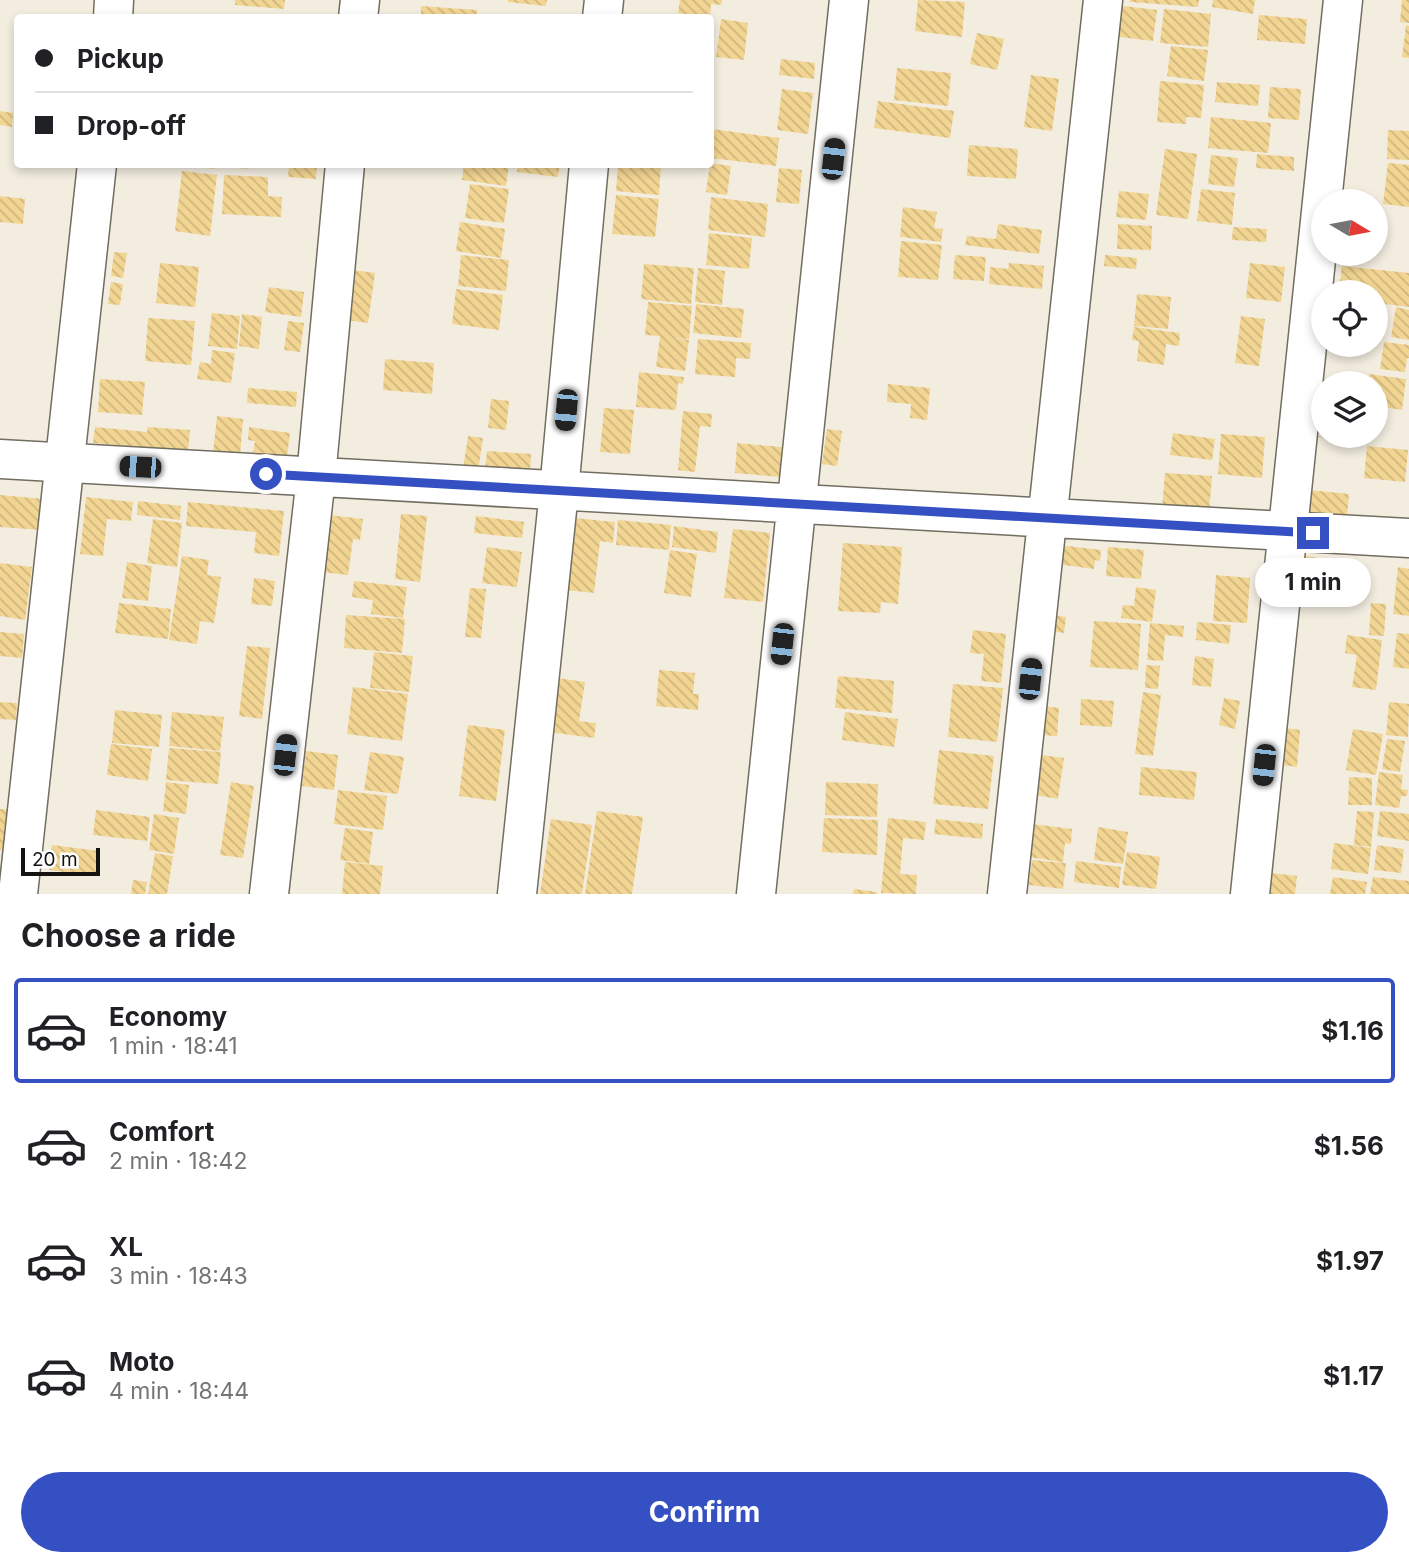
<!DOCTYPE html>
<html lang="en">
<head>
<meta charset="utf-8">
<style>
  :root { --surface:#fff; --page:#f6f6f6; --text:#202124; --muted:#757577; --line:#e0e0e0; --accent:#3550c2 }
  body { margin:0; font-family:Inter,sans-serif; background:var(--page); color:var(--text); height:100vh; display:flex; flex-direction:column; font-size:26px; white-space:nowrap }
  * { box-sizing:border-box; margin:0 }
  p { font-size:23px; color:var(--muted) }
  .icon { flex:none; width:38px; height:38px; fill:none; stroke:currentColor; stroke-width:2; stroke-linecap:round; stroke-linejoin:round }
  .map { position:relative; height:894px; overflow:hidden }
  .details { display:flex; flex-direction:column; background:var(--surface); flex:1 }
  .details>* { flex:none }
  .top-card { position:absolute; left:14px; top:14px; width:700px; height:154px; border-radius:7px; box-shadow:0 4px 10px #0003; display:grid; align-content:center; height:154px; padding:0 21px; background:var(--surface) }
  .needle { width:46px; rotate:100deg }
  .fabs { position:absolute; left:1311px; top:189px; display:grid; gap:14px }
  .fabs a { display:grid; place-items:center; width:77px; height:77px; border-radius:50%; background:var(--surface); box-shadow:0 4px 10px #0003; font-size:35px }
  .scale { position:absolute; left:21px; bottom:18px; width:79px; box-sizing:border-box; padding-left:7px; border:4px solid #15130f; border-top:0; font-size:19px; line-height:24px; white-space:nowrap; color:#15130f; -webkit-text-stroke:5px #fff; paint-order:stroke }
  .end { position:absolute; width:32px; height:32px; margin:-16px; border:9px solid #3550c2; background:#fff; box-shadow:0 0 0 4px #fff }
  .from { border-radius:50% }
  .bubble { position:absolute; height:49px; border-radius:24px; background:var(--surface); box-shadow:0 4px 10px #0003; font-size:23px; font-weight:700; line-height:49px; text-align:center }
  .car { position:absolute; width:21px; height:42px; margin:-21px -10px; border-radius:9px; box-shadow:0 0 5px 2px #0007; background:linear-gradient(#222 24%,#8ab4d8 0 40%,#222 0 76%,#8ab4d8 0 86%,#222 0) }
  .top-card b { display:flex; align-items:center; gap:24px; height:66px; font-size:26px }
  .top-card b+b { border-top:2px solid var(--line) }
  .top-card i { width:18px; height:18px; background:var(--text) }
  ul { padding:0; list-style:none }
  li { display:flex; align-items:center; gap:21px; height:105px; margin:0 14px 10px; padding:0 7px; border:4px solid transparent; border-radius:7px }
  li div { flex:1 }
  li b { display:block; font-size:26px }
  li em { font-style:normal; font-weight:700 }
  li.on { border-color:var(--accent) }
  li>.icon { width:63px; height:63px; stroke-width:1.5 }
  h2 { padding:0 21px; font-size:32px; line-height:84px }
  .action { display:flex; gap:14px; margin-top:auto; padding:14px 21px }
  .action a { flex:1; height:80px; border-radius:42px; background:var(--accent); color:#fff; font-size:28px; font-weight:700; line-height:80px; text-align:center }
  .map>svg:first-child { display:block }
</style>
</head>
<body>
<div class="map">
<svg width="1409" height="894" viewBox="0 0 1409 894">
  <defs>
    <pattern id="building-back-hatch" width="6" height="6" patternUnits="userSpaceOnUse" patternTransform="scale(1.75)"><rect width="6" height="6" fill="#f2d592"/><path d="M-1 5l2 2M0 0l6 6M5-1l2 2" fill="none" stroke="#cfb67d"/></pattern>
  </defs>
  <rect width="100%" height="100%" fill="#f3ede0"/>
  <path fill="url(#building-back-hatch)" d="M235,0H285L284,9L235,5Z
    M508,0H547L546,6L508,2Z
    M680,0H722L721,5L711,4L710,17L678,13Z
    M918,0L965,2L962,37L915,31Z
    M1130,0H1199L1198,7L1130,2Z
    M1213,0H1255L1253,14L1212,7Z
    M1402,0H1409V23L1400,22Z
    M1115,5L1157,10L1153,41L1111,36Z
    M421,6L477,10V18H421Z
    M1164,9L1211,14L1208,47L1160,43Z
    M1259,15L1307,19L1305,44L1257,40Z
    M721,19L748,23L744,60L716,57Z
    M1406,25L1409,26V58L1402,57Z
    M977,33L1004,39L997,70L970,64Z
    M1171,46L1208,50L1204,81L1167,76Z
    M781,59L815,63L814,79L779,75Z
    M897,68L951,73L948,106L894,100Z
    M1031,75L1059,79L1052,131L1024,127Z
    M1160,81L1204,85L1201,118L1186,117V124L1157,122Z
    M1217,82L1260,85L1258,106L1215,102Z
    M1270,87L1301,89L1299,120L1268,118Z
    M782,89L813,93L808,134L777,130Z
    M878,101L954,111L950,138L874,128Z
    M0,111L13,113L12,127L0,125Z
    M1211,117L1271,123L1268,153L1208,148Z
    M712,129L779,138L776,166L710,158Z
    M1388,130L1409,131V160L1387,159Z
    M969,145L1018,149L1016,179L967,176Z
    M1165,149L1197,154L1188,219L1156,215Z
    M1257,154L1294,157V171L1256,168Z
    M1211,155L1238,158L1234,187L1208,184Z
    M710,163L731,166L727,195L706,192Z
    M1388,163L1409,165V207L1383,204Z
    M193,164H215V169L193,166Z
    M219,164H249L248,169L219,166Z
    M289,164H317L316,179L288,177Z
    M464,164H509L506,186L462,180Z
    M518,164H560L558,177L517,172Z
    M618,164H661L659,195L616,191Z
    M779,168L802,170L799,204L776,202Z
    M182,171L217,175L210,236L175,231Z
    M224,175L268,177V196L282,197L281,217L222,214Z
    M470,184L509,189L504,223L465,218Z
    M1201,189L1235,193L1232,225L1197,221Z
    M1119,191L1149,194L1146,220L1116,217Z
    M616,195L659,199L655,237L612,234Z
    M0,196L25,199L23,224L0,222Z
    M711,197L768,204L765,237L708,230Z
    M903,207L937,212L934,228L943,229L941,242L900,237Z
    M460,222L505,229L501,258L456,251Z
    M998,224L1042,230L1039,254L965,245L967,236L996,239Z
    M1118,224L1152,226L1151,250L1117,249Z
    M1233,227L1267,229L1266,242L1232,240Z
    M709,233L752,238L749,269L706,265Z
    M901,241L942,245L938,280L898,277Z
    M114,252L127,253L123,278L111,276Z
    M461,255L509,260L506,291L458,286Z
    M955,255L986,257L984,281L953,279Z
    M1105,255L1137,258L1136,269L1104,266Z
    M160,263L199,267L195,307L156,303Z
    M1009,263L1044,266L1042,289L989,284L990,267L1008,269Z
    M1250,263L1285,267L1281,302L1246,298Z
    M644,264L694,268L691,304L641,299Z
    M1342,266L1409,273V307L1376,303V292H1339Z
    M698,268L725,271L722,305L695,302Z
    M353,270L375,273L368,323L346,320Z
    M111,282L123,284L120,305L108,304Z
    M269,287L304,292L301,317L265,312Z
    M456,289L503,295L499,330L452,324Z
    M1137,294L1171,297L1168,329L1134,326Z
    M648,302L692,306L689,339L670,338L689,340L685,371L656,367L660,336L645,335Z
    M696,304L744,309L741,338L693,333Z
    M1396,307L1409,310V340L1391,337Z
    M212,313L240,316L237,349L208,346Z
    M242,314L262,317L259,349L239,346Z
    M1241,316L1265,319L1259,366L1235,363Z
    M148,318L195,321L191,365L145,361Z
    M288,321L304,323L300,352L284,350Z
    M1134,327L1180,333L1179,346L1166,344L1164,365L1137,361L1139,341L1132,340Z
    M698,339L751,343L750,359L736,358L735,377L695,374Z
    M1384,342L1409,345V358H1407L1405,372L1380,369Z
    M212,350L235,353L231,383L197,379L200,362L211,364Z
    M385,359L434,363L432,394L383,390Z
    M639,372L684,377L683,384L678,383L676,410L636,407Z
    M1369,374L1406,379L1402,410L1376,406V383H1368Z
    M100,379L145,382L142,415L98,412Z
    M888,384L930,388L927,420L910,418L911,404L887,402Z
    M248,388L297,392L296,407L247,403Z
    M491,399L509,401L506,430L488,428Z
    M604,408L634,410L630,454L600,452Z
    M683,411L712,414L711,427L700,426L695,472L678,470Z
    M217,416L243,419L240,456L213,453Z
    M95,427L147,432L148,427L190,430L188,451L93,443Z
    M249,427L290,433L287,457L253,452L255,441L248,440Z
    M827,429L842,431L837,466L822,464Z
    M1173,433L1215,439L1212,460L1170,455Z
    M1221,434L1265,437L1262,478L1218,474Z
    M468,436L483,438L478,471L463,469Z
    M1316,436H1336L1335,441Z
    M737,443L782,447L780,477L735,473Z
    M1367,446L1408,450L1405,482L1364,478Z
    M487,451L531,454L530,472L485,469Z
    M1165,473L1212,476L1209,513L1162,509Z
    M1309,490L1349,494L1347,517L1307,513Z
    M0,495L45,499L42,530L0,527Z
    M86,497L133,502L131,521L107,519L103,556L80,554Z
    M138,501L181,506L180,520L137,515Z
    M188,502L284,511L279,556L254,553L256,532L186,526Z
    M401,514L427,516L420,582L395,579Z
    M329,515L363,519L360,540L353,539L348,575L322,572Z
    M476,516L524,522L522,538L474,533Z
    M574,518L615,522L613,543L600,541L594,593L566,590Z
    M153,519L182,523L177,567L147,563Z
    M618,520L671,525L669,550L616,545Z
    M674,526L718,532L716,553L672,547Z
    M733,529L770,533L763,602L724,598Z
    M843,543L902,547L898,604L881,602L880,613L838,611Z
    M1059,545L1101,550L1100,561L1095,560L1094,569L1056,564Z
    M487,547L522,552L517,587L482,583Z
    M1108,547L1144,550L1141,579L1106,576Z
    M670,550L697,554L691,597L664,593Z
    M1300,555L1330,560L1327,580L1312,578L1311,587L1295,585Z
    M182,556L209,560L207,575L221,577L214,623L200,621L197,644L169,640Z
    M127,562L152,566L148,601L122,598Z
    M0,563L32,567L25,620L0,616Z
    M1398,567L1409,569V616L1393,614Z
    M1216,575L1250,578L1247,623L1213,621Z
    M254,578L275,581L272,606L251,604Z
    M354,581L407,587L403,618L371,614L373,600L352,597Z
    M1136,587L1156,590L1152,622L1121,618L1123,605L1134,606Z
    M470,588L486,589L481,638L465,637Z
    M119,603L171,609L168,639L115,633Z
    M1371,603L1386,604L1384,636L1369,635Z
    M346,615L405,619L402,653L344,648Z
    M1054,615L1066,617L1064,633L1052,631Z
    M1094,621L1141,624L1138,670L1090,667Z
    M1197,622L1231,625L1229,644L1196,640Z
    M1150,623L1184,626L1183,637L1165,635L1163,661L1147,660Z
    M973,630L1006,634L1001,683L981,681L984,654L970,653Z
    M0,632L24,634L22,658L0,656Z
    M1397,633L1409,634V669L1393,667Z
    M1347,635L1382,640L1376,690L1352,687L1357,655L1345,653Z
    M247,646L270,648L262,719L239,716Z
    M374,652L413,656L409,692L370,688Z
    M1195,656L1214,659L1211,687L1192,685Z
    M1146,665L1160,666L1158,689L1145,688Z
    M659,670L695,673L693,694H699L698,710L656,706Z
    M838,676L894,681L892,713L835,708Z
    M557,678L585,682L579,721L596,723L594,738L549,732Z
    M953,684L1003,688L997,742L948,737Z
    M353,687L408,694L402,741L347,734Z
    M1143,692L1161,695L1153,756L1135,754Z
    M1224,698L1240,701L1235,729L1219,725Z
    M1081,699L1114,701L1112,727L1080,725Z
    M0,702L17,703L16,720L0,719Z
    M1389,702L1409,704L1408,737L1386,735Z
    M1042,706L1059,708L1057,736L1040,735Z
    M115,710L162,715L159,747L112,743Z
    M172,712L224,717L220,751L169,746Z
    M845,712L898,719L894,747L842,740Z
    M468,725L505,730L496,801L459,796Z
    M1286,728L1300,730L1297,767L1282,765Z
    M1353,729L1383,734L1376,775L1346,770Z
    M1387,739L1405,741L1400,772L1382,769Z
    M111,744L152,749L148,781L107,775Z
    M169,748L221,752L218,784L166,780Z
    M939,750L994,756L988,809L933,804Z
    M306,751L338,755L334,790L302,786Z
    M370,752L404,757L398,794L364,790Z
    M1041,755L1064,758L1058,799L1035,795Z
    M1141,767L1197,772L1194,800L1139,795Z
    M1379,772L1403,775L1401,789L1408,790L1407,796H1401L1399,808L1375,805Z
    M1349,777L1372,778V805H1348Z
    M166,782L189,785L186,814L163,811Z
    M231,782L254,786L243,858L220,855Z
    M826,782L878,784L877,817L825,815Z
    M338,790L387,796L383,830L334,824Z
    M0,809L9,810L4,851L0,850Z
    M96,810L150,817L147,841L93,835Z
    M597,811L643,817L632,894H585Z
    M1357,811L1374,812L1371,847L1354,845Z
    M1380,811L1409,814V841L1377,836Z
    M154,814L179,818L174,854L149,850Z
    M824,818L878,820L877,855L822,852Z
    M888,818L926,822L924,840L903,838L900,874L917,875L916,894L881,893Z
    M551,819L592,825L582,894H540Z
    M936,819L983,824L982,839L934,834Z
    M1033,824L1072,829L1071,844L1065,843L1063,862L1028,857Z
    M1098,827L1128,832L1123,864L1094,860Z
    M345,828L373,832L369,864L340,860Z
    M1334,843L1371,848L1368,874L1331,869Z
    M52,845L99,851L96,876L49,870Z
    M1377,845L1404,849L1401,873L1374,870Z
    M1127,852L1160,857L1156,889L1122,885Z
    M155,853L173,856L167,894H148Z
    M1032,860L1066,863L1063,889L1029,885Z
    M1076,861L1121,867L1119,888L1074,882Z
    M345,862L383,866L380,894H342Z
    M1271,873L1297,876L1295,894H1269Z
    M1333,877L1367,882L1365,894H1330Z
    M1373,877L1409,881V894H1370Z
    M133,880L147,882L145,894H131Z
    M854,889L877,892V894H853Z"/>
  <g fill="none" stroke-linecap="round" stroke-linejoin="round">
    <defs>
      <path id="minor" d="M113,18L114,0
        M358,18L360,0
        M602,18L604,0
        M0,459L1409,538
        M18,894L97,164
        M269,894L316,477L345,164
        M517,894L559,491L589,164
        M756,894L849,0
        M1007,894L1103,0
        M1250,894L1343,0"/>
    </defs>
    <use href="#minor" stroke="#726d61" stroke-width="41"/>
    <use href="#minor" stroke="#fff" stroke-width="38"/>
  </g>
  <g fill="none" stroke-linecap="round" stroke-linejoin="round">
    <path stroke="#3550c2" stroke-width="9" d="M266,474L1313,533"/>
  </g>
</svg>
<div class="fabs">
<a><svg class="needle" viewBox="-14 -14 28 28"><path d="M0-13l5 13h-10z" fill="#e53935"/><path d="M0 13l5-13h-10z" fill="#757577"/></svg></a>
<a><svg class="icon" aria-label="locate" viewBox="0 0 24 24"><circle cx="12" cy="12" r="6"/><path d="M12 2v4M12 18v4M2 12h4M18 12h4"/></svg></a>
<a><svg class="icon" aria-label="layers" viewBox="0 0 24 24"><path d="M12 4l9 5-9 5-9-5zM3 14l9 5 9-5"/></svg></a>
</div>
<div class="scale">20 m</div>
<i class="end from" style="left:266px;top:474px"></i>
<i class="end" style="left:1313px;top:533px"></i>
<div class="bubble" style="left:1255px;top:558px;width:116px">1 min</div>
<i class="car" style="left:833px;top:159px;rotate:6deg"></i>
<i class="car" style="left:566px;top:410px;rotate:185deg"></i>
<i class="car" style="left:140px;top:467px;rotate:273deg"></i>
<i class="car" style="left:782px;top:644px;rotate:186deg"></i>
<i class="car" style="left:1030px;top:679px;rotate:6deg"></i>
<i class="car" style="left:285px;top:755px;rotate:6deg"></i>
<i class="car" style="left:1264px;top:765px;rotate:186deg"></i>
<div class="top-card">
<b><i class="from"></i>Pickup</b>
<b><i></i>Drop-off</b>
</div>
</div>
<section class="details">
<h2>Choose a ride</h2>
<ul>
<li class="on"><svg class="icon" aria-label="car" viewBox="0 0 24 24"><path d="M5 17H2v-5l4-1 3-4h7l3 4 3 1v5h-3M9 17h6M6 11h13"/><circle cx="7" cy="17" r="2"/><circle cx="17" cy="17" r="2"/></svg><div><b>Economy</b><p>1 min · 18:41</p></div><em>$1.16</em></li>
<li><svg class="icon" aria-label="car" viewBox="0 0 24 24"><path d="M5 17H2v-5l4-1 3-4h7l3 4 3 1v5h-3M9 17h6M6 11h13"/><circle cx="7" cy="17" r="2"/><circle cx="17" cy="17" r="2"/></svg><div><b>Comfort</b><p>2 min · 18:42</p></div><em>$1.56</em></li>
<li><svg class="icon" aria-label="car" viewBox="0 0 24 24"><path d="M5 17H2v-5l4-1 3-4h7l3 4 3 1v5h-3M9 17h6M6 11h13"/><circle cx="7" cy="17" r="2"/><circle cx="17" cy="17" r="2"/></svg><div><b>XL</b><p>3 min · 18:43</p></div><em>$1.97</em></li>
<li><svg class="icon" aria-label="car" viewBox="0 0 24 24"><path d="M5 17H2v-5l4-1 3-4h7l3 4 3 1v5h-3M9 17h6M6 11h13"/><circle cx="7" cy="17" r="2"/><circle cx="17" cy="17" r="2"/></svg><div><b>Moto</b><p>4 min · 18:44</p></div><em>$1.17</em></li>
</ul>
<div class="action"><a>Confirm</a></div>
</section>
</body>
</html>
